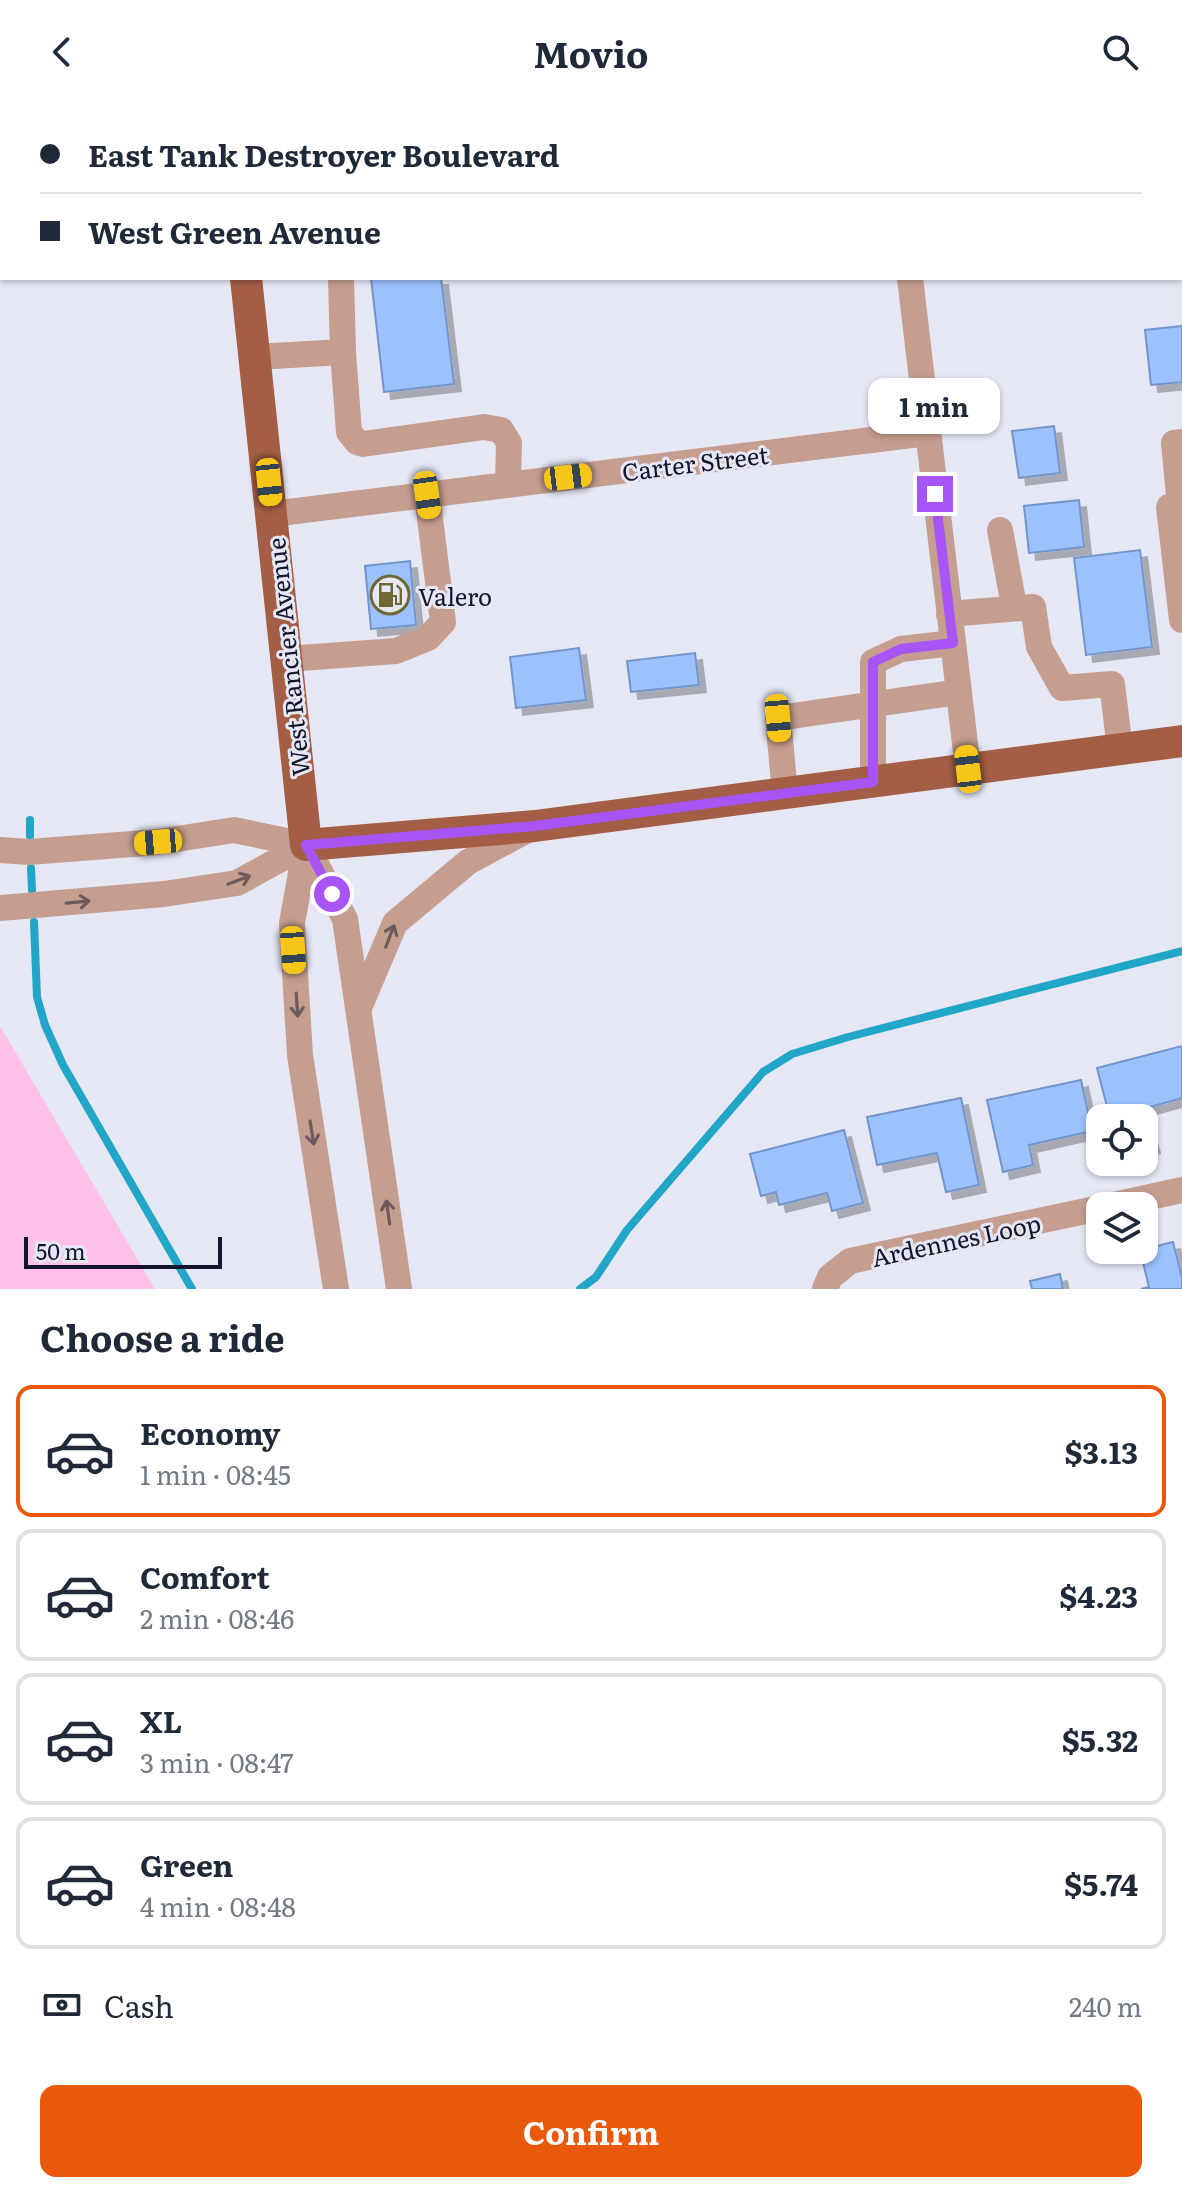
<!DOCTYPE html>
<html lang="en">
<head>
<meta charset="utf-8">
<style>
  :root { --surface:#fff; --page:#f2f2f3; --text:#1f2937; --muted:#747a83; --line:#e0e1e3; --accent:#ea580c }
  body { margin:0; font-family:Literata,serif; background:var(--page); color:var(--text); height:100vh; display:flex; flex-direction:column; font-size:30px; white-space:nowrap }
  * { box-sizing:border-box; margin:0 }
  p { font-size:26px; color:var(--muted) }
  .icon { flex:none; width:44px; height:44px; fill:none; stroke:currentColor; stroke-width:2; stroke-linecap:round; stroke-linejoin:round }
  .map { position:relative; height:1185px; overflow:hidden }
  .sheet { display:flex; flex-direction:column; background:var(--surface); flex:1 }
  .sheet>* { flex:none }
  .hud { position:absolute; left:0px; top:0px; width:1182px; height:176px; box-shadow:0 2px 6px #0004; display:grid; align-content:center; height:176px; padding:0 40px; background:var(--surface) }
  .controls { position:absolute; left:1086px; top:1000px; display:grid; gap:16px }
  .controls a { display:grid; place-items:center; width:72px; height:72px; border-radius:16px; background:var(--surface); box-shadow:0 2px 6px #0004; font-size:40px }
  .scale { position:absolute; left:24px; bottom:20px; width:198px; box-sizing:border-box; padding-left:8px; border:4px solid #14152c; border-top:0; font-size:22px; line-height:28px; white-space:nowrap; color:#14152c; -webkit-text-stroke:6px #e5e7f4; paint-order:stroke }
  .end { position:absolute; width:36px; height:36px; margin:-18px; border:10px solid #a855f7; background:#fff; box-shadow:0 0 0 4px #fff }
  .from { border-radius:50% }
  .bubble { position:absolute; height:56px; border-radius:16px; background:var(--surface); box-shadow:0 2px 6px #0004; font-size:26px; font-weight:700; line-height:56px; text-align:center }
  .car { position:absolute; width:24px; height:48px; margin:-24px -12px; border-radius:10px; box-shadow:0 0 6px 2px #0007; background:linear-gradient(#f5c518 24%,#345 0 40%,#f5c518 0 76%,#345 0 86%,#f5c518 0) }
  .hud b { display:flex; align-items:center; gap:28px; height:76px; font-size:30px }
  .hud b+b { border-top:2px solid var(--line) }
  .hud i { width:20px; height:20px; background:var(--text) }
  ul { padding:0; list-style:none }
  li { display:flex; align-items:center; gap:24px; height:132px; margin:0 16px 12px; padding:0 24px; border:4px solid var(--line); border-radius:16px }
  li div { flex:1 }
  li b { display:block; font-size:30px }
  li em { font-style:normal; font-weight:700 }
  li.active { border-color:var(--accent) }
  li>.icon { width:72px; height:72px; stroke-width:1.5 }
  h2 { padding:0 40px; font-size:36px; line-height:96px }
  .pay { display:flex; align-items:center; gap:20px; height:88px; padding:0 40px; font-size:30px }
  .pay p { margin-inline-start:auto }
  .primary-button { display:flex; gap:16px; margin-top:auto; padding:16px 40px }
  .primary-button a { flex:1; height:92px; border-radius:16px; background:var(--accent); color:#fff; font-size:32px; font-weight:700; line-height:92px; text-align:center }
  header { display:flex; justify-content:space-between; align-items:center; height:104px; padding:0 40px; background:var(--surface); font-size:36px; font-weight:700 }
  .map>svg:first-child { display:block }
</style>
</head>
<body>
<header><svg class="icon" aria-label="back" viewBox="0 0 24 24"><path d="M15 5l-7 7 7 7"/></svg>Movio<svg class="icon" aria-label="search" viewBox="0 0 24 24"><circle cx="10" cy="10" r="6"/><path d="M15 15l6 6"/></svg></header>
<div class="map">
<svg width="1182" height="1185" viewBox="0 0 1182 1185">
  <defs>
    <filter id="shadow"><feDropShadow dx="7" dy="7" stdDeviation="0" flood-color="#0004"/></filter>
  </defs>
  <rect width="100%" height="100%" fill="#e5e7f4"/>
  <path fill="#febfe8" d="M0,922L155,1185H0Z"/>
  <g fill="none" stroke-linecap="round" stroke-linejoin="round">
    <path stroke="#21a6c7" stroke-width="8" d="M30,716V732
      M31,764L32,786
      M34,818L37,893L45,921L63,961L192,1185
      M580,1185L596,1173L627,1126L763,968L792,950L848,933L1182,847"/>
  </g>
  <path fill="#9dc1fc" stroke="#7295cc" stroke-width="2" filter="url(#shadow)" d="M371,174H441L454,280L384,288Z
    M1182,222V278L1151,281L1145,226Z
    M1054,322L1060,369L1019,374L1012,327Z
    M1079,396L1084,443L1029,449L1024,402Z
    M1140,446L1152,543L1086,551L1074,454Z
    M410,457L416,521L371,525L365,462Z
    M579,544L586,596L516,604L510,553Z
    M695,549L699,581L631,588L627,557Z
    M1182,942V994L1143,1005L1153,1042L1144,1045V1014H1110L1097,964Z
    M1081,976L1092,1027L1029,1041L1033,1061L1003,1068L987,996Z
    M961,994L979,1081L946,1088L937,1049L877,1061L867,1013Z
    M844,1026L863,1099L832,1107L827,1089L779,1101L776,1088L761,1092L750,1050Z
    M1173,1138L1182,1174V1185H1141L1149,1183L1140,1146Z
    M1060,1170L1063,1185H1032L1030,1177Z"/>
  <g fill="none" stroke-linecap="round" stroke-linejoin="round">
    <path stroke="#c69e90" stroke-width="26" d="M275,0V2
      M401,0V2
      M889,0V2
      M341,174L343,248
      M910,174L968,665
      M255,253L343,248L349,328L357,338L363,340L484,323L501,326L509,339L508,381
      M1180,402L1174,339L1182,338
      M1182,402L1169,403L1182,516
      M272,410L928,329
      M1000,426L1014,502
      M949,510L1033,503L1039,543L1062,584L1112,580L1120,645
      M287,555L396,547L428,534L443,518L427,391
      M873,678V558L901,545L953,539
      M785,689L778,614L959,588
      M306,741L345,815L399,1185
      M306,741L292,819L300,951L336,1185
      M0,746L29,748L158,738L234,726L306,741
      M0,804L164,790L237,779L306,741
      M359,904L395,819L468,758L529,725
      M1109,1102L1182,1086
      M825,1185L830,1173L850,1157L1100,1104"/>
    <path stroke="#a35e45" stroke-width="32" d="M232,0V2
      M246,174L306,741L535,722L1182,637"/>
  </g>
  <defs><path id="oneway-shaft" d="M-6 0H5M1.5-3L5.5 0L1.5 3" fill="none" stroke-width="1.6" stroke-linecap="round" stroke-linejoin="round" transform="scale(2)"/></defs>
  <g stroke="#6d5a5e">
    <use href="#oneway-shaft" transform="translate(239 776) rotate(-21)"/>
    <use href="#oneway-shaft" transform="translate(78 798) rotate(-5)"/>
    <use href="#oneway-shaft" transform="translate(390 832) rotate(-69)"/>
    <use href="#oneway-shaft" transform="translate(297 901) rotate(86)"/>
    <use href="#oneway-shaft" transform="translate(312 1029) rotate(81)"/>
    <use href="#oneway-shaft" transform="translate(388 1108) rotate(-98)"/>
  </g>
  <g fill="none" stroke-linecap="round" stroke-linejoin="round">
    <path stroke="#a855f7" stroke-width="10" d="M332,790L306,741L535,722L873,678V558L901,545L953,539L935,390"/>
  </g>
  <defs>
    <symbol id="fuel-ring" viewBox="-11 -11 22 22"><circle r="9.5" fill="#e5e7f4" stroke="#706834" stroke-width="1.5"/><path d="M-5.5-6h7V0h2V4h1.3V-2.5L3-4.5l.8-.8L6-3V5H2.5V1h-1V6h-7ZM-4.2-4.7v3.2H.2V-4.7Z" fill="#706834"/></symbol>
  </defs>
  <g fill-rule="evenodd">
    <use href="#fuel-ring" x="368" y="469" width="44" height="44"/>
  </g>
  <g text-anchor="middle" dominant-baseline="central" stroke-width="6" stroke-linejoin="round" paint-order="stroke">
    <g font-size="24" fill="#14152c" stroke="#e5e7f4">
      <text transform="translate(695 358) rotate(-7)">Carter Street</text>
      <text transform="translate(287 553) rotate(-96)">West Rancier Avenue</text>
      <text transform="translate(956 1135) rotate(-12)">Ardennes Loop</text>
    </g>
    <g font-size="24" fill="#14152c" stroke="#e5e7f4" text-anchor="start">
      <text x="418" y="491">Valero</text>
    </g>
  </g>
</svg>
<div class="controls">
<a><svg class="icon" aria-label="locate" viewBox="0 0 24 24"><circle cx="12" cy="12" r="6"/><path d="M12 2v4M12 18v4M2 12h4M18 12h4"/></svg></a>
<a><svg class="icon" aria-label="layers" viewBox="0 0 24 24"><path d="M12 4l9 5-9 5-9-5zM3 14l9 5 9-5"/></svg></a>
</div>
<div class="scale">50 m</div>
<i class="end from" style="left:332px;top:790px"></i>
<i class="end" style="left:935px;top:390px"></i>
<div class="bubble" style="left:868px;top:274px;width:132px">1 min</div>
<i class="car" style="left:568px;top:373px;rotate:83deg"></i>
<i class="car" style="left:269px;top:378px;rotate:174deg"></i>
<i class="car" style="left:427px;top:391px;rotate:172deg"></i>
<i class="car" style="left:778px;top:614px;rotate:175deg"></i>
<i class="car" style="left:968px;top:665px;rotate:353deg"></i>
<i class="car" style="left:158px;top:738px;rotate:265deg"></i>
<i class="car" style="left:293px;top:846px;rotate:176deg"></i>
<div class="hud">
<b><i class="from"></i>East Tank Destroyer Boulevard</b>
<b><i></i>West Green Avenue</b>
</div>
</div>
<section class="sheet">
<h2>Choose a ride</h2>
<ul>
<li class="active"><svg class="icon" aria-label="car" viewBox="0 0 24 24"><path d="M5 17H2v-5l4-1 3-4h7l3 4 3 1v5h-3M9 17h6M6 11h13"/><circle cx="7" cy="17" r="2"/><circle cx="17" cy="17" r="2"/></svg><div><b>Economy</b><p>1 min · 08:45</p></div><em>$3.13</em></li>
<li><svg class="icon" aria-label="car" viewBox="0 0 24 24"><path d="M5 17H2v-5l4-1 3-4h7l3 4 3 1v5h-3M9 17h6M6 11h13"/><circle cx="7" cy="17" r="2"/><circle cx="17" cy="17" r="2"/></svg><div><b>Comfort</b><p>2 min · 08:46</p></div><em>$4.23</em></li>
<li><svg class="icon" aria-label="car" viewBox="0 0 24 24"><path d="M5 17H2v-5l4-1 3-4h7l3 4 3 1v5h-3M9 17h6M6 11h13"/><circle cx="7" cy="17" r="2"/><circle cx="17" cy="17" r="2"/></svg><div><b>XL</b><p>3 min · 08:47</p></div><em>$5.32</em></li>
<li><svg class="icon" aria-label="car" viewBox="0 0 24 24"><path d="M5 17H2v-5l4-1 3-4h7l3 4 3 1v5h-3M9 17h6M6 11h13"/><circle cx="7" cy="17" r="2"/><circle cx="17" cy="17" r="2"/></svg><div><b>Green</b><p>4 min · 08:48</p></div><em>$5.74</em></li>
</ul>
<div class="pay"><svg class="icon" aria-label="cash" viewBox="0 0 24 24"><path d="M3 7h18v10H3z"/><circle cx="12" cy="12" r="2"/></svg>Cash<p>240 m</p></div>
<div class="primary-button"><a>Confirm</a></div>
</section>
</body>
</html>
